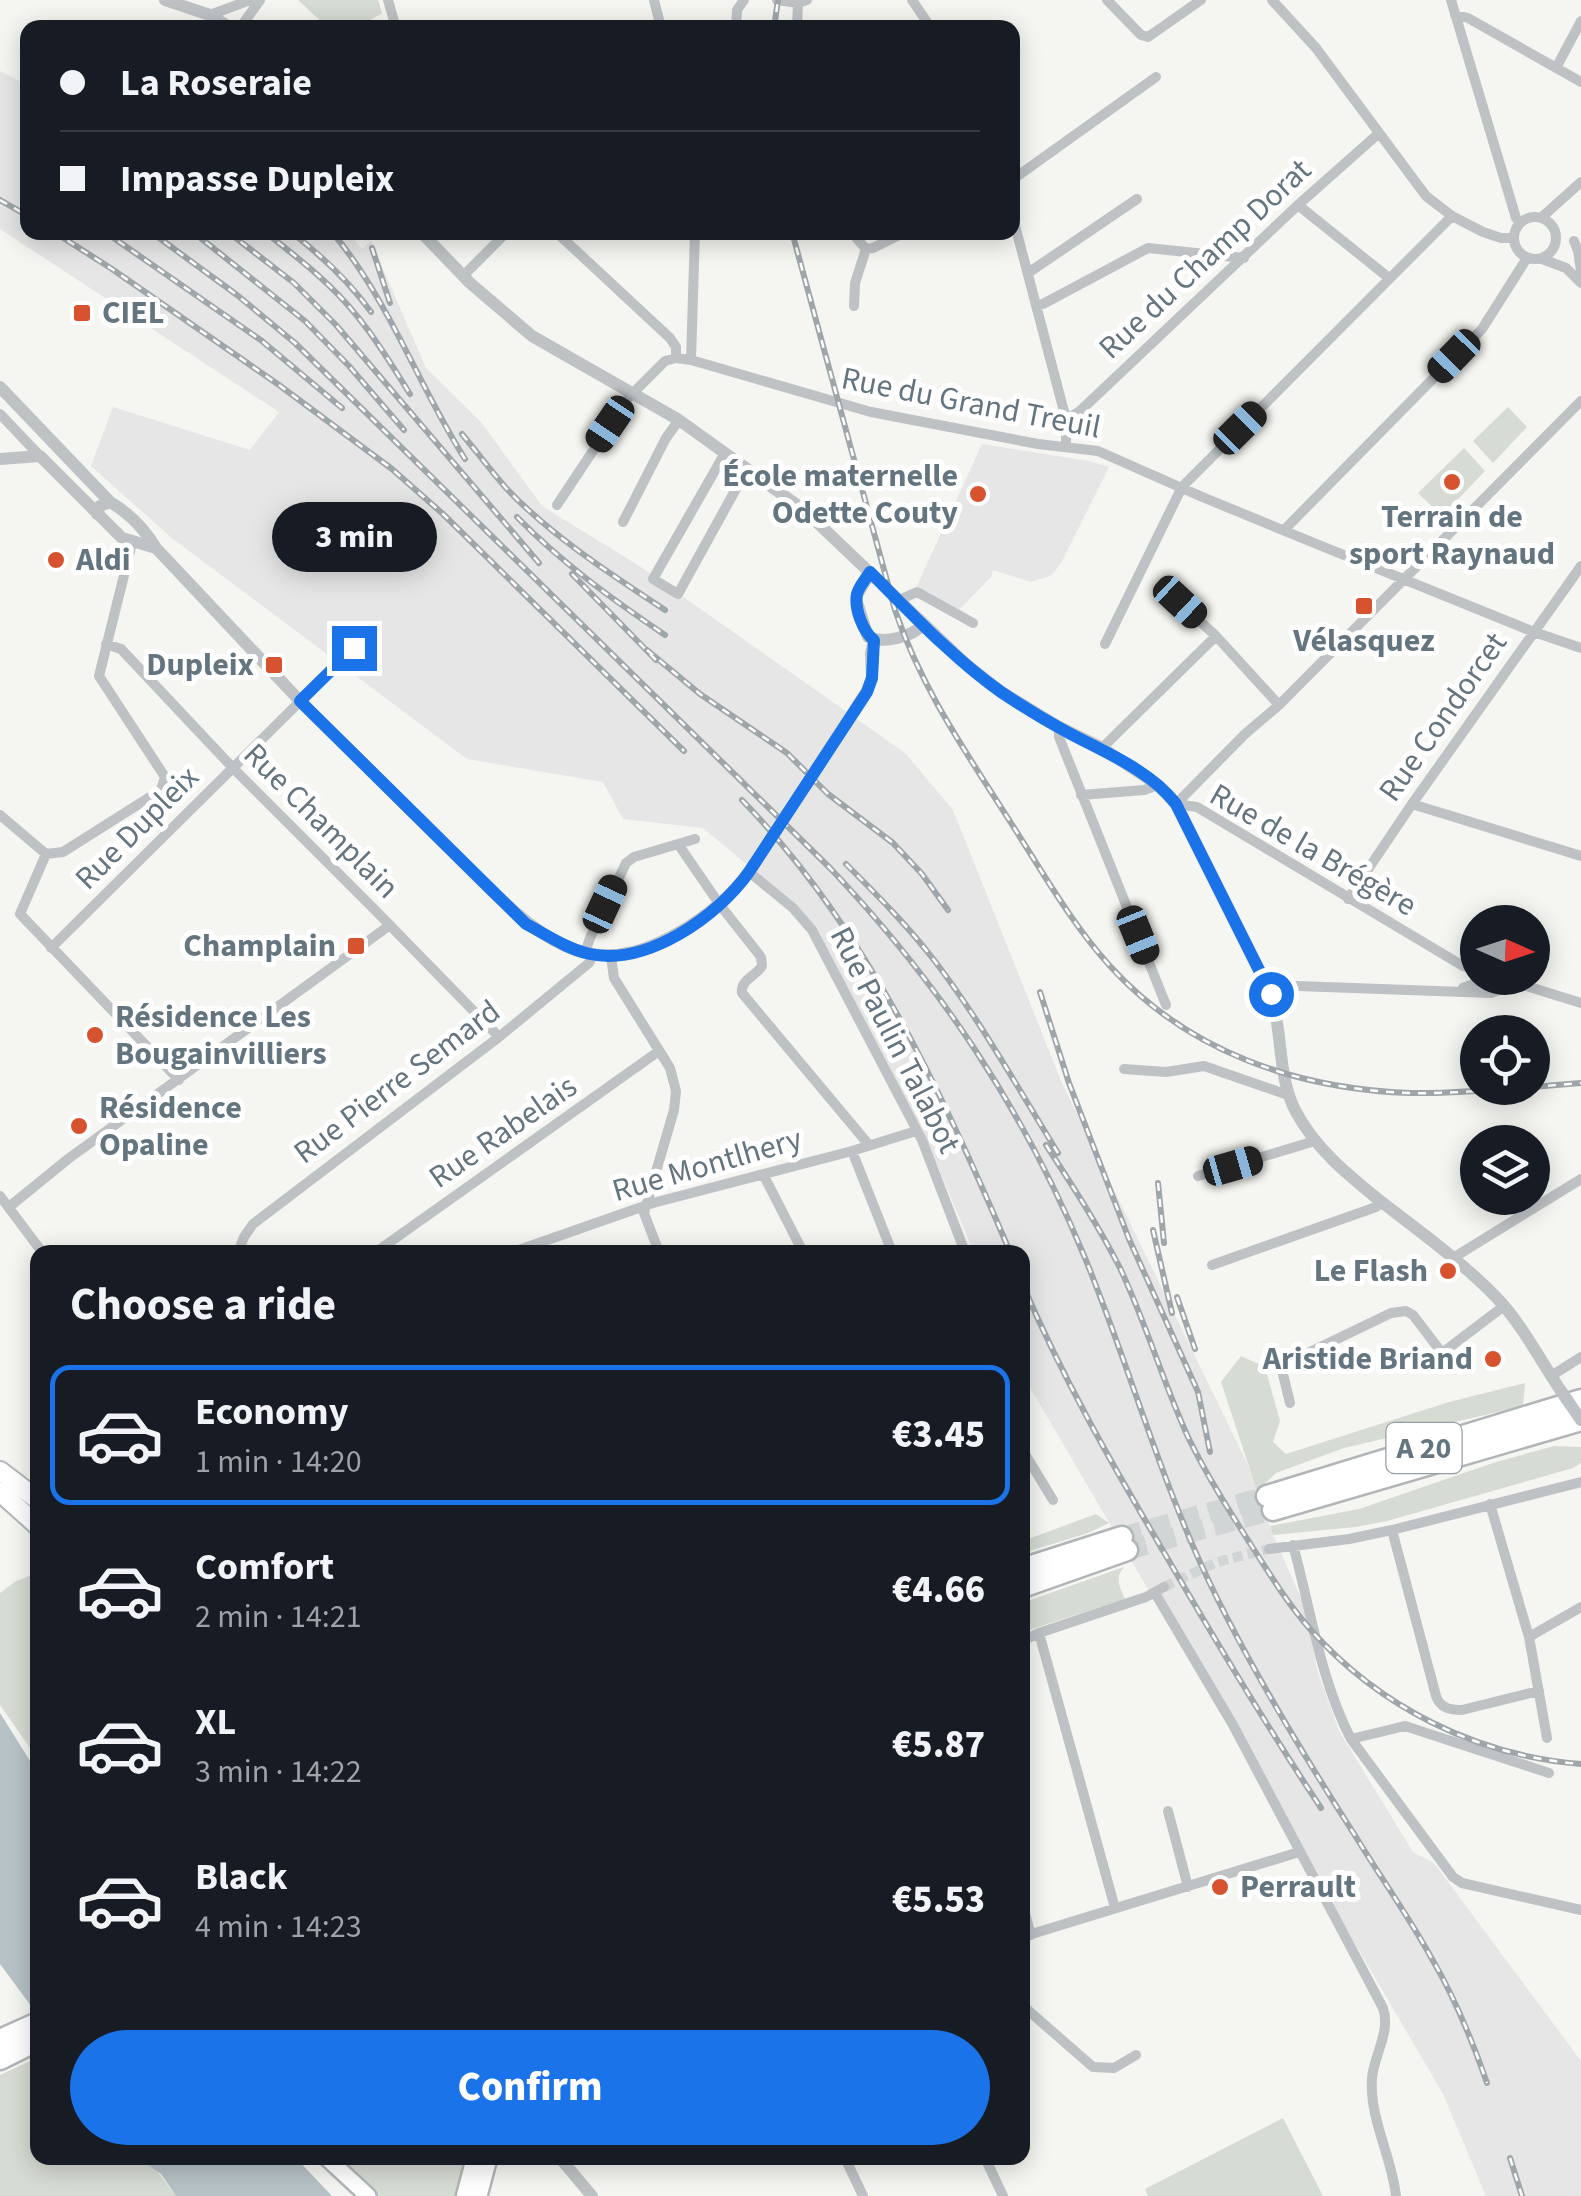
<!DOCTYPE html>
<html lang="en">
<head>
<meta charset="utf-8">
<style>
  :root { --surface:#171b24; --page:#20242c; --text:#f1f3f6; --muted:#9ea1a6; --line:#363941; --accent:#1a73e8 }
  body { margin:0; font-family:"Source Sans 3",sans-serif; background:var(--page); color:var(--text); height:100vh; display:flex; flex-direction:column; font-size:38px; white-space:nowrap }
  * { box-sizing:border-box; margin:0 }
  p { font-size:32px; color:var(--muted) }
  .icon { flex:none; width:55px; height:55px; fill:none; stroke:currentColor; stroke-width:2; stroke-linecap:round; stroke-linejoin:round }
  .map { position:relative; flex:1; overflow:hidden }
  .panel { position:absolute; left:30px; top:1245px; width:1000px; height:920px; display:flex; flex-direction:column; background:var(--surface); border-radius:20px; box-shadow:0 5px 25px #0003 }
  .panel>* { flex:none }
  .banner { position:absolute; left:20px; top:20px; width:1000px; height:220px; border-radius:20px; box-shadow:0 5px 25px #0003; display:grid; align-content:center; height:220px; padding:0 40px; background:var(--surface) }
  .needle { width:65px; rotate:93deg }
  .fabs { position:absolute; left:1460px; top:905px; display:grid; gap:20px }
  .fabs a { display:grid; place-items:center; width:90px; height:90px; border-radius:50%; background:var(--surface); box-shadow:0 5px 25px #0003; font-size:50px }
  .end { position:absolute; width:45px; height:45px; margin:-22px; border:12px solid #1a73e8; background:#fff; box-shadow:0 0 0 5px #fff }
  .from { border-radius:50% }
  .bubble { position:absolute; height:70px; border-radius:35px; background:var(--surface); box-shadow:0 5px 25px #0003; font-size:32px; font-weight:800; line-height:70px; text-align:center }
  .car { position:absolute; width:30px; height:60px; margin:-30px -15px; border-radius:12px; box-shadow:0 0 8px 2px #0007; background:linear-gradient(#222 24%,#8ab4d8 0 40%,#222 0 76%,#8ab4d8 0 86%,#222 0) }
  .banner b { display:flex; align-items:center; gap:35px; height:95px; font-size:38px }
  .banner b+b { border-top:2px solid var(--line) }
  .banner i { width:25px; height:25px; background:var(--text) }
  ul { padding:0; list-style:none }
  li { display:flex; align-items:center; gap:30px; height:140px; margin:0 20px 15px; padding:0 20px; border:5px solid transparent; border-radius:20px }
  li div { flex:1 }
  li b { display:block; font-size:38px }
  li em { font-style:normal; font-weight:800 }
  li.selected { border-color:var(--accent) }
  li>.icon { width:90px; height:90px; stroke-width:1.5 }
  h2 { padding:0 40px; font-size:45px; line-height:120px }
  .primary-button { display:flex; gap:20px; margin-top:auto; padding:20px 40px }
  .primary-button a { flex:1; height:115px; border-radius:60px; background:var(--accent); color:#fff; font-size:40px; font-weight:800; line-height:115px; text-align:center }
  .map>svg:first-child { display:block }
</style>
</head>
<body>
<div class="map">
<svg width="1581" height="2196" viewBox="0 0 1581 2196">
  <rect width="100%" height="100%" fill="#f5f5f1"/>
  <path fill="#e5e6e5" d="M0,71L27,85L28,232H348L362,249L371,241L426,368L481,422L542,506L641,567L905,753L953,810L1061,1081L1247,1463L1273,1535L1304,1605L1318,1673L1339,1731L1413,1852L1434,1863L1581,2061V2196H1486L1443,2094L1031,1389L1023,1368L1022,1252H974L921,1127L804,912L703,828L623,819L603,782L467,759L173,539L91,466L113,407L250,450L279,412L0,229Z
    M982,444L1089,461L1109,467L1061,563L1052,575L1031,582L993,570L991,577L958,611L916,588Z"/>
  <path fill="#d6dbd3" d="M298,0H378L382,13L359,27H327Z
    M1508,407L1527,427L1493,463L1473,441Z
    M1464,448L1485,471L1442,516L1418,493Z
    M1241,1356L1265,1367L1280,1421L1273,1442L1286,1454L1449,1402L1525,1383L1523,1406L1344,1448L1276,1473L1257,1491L1221,1382Z
    M1554,1446L1581,1447V1463L1573,1468L1387,1521L1355,1527L1273,1535L1270,1526L1359,1509L1493,1463Z
    M1096,1514L1109,1523L1088,1533L1023,1553V1541Z
    M1124,1567C1114,1578 1120,1587 1125,1599L1023,1632L1022,1603Z
    M37,1573V1758L0,1705V1593L16,1581Z
    M37,2058L38,2158H147L176,2196H0V2075Z
    M1283,2118L1323,2196H1148L1145,2189Z
    M334,2158H471L460,2196H376Z"/>
  <path fill="#b7c2c6" d="M0,1713L37,1772V2014L0,1964Z
    M138,2158H296L332,2196H176L161,2174Z"/>
  <g fill="none" stroke-linecap="round" stroke-linejoin="round">
    <path stroke="#d1d5d5" stroke-width="10" stroke-dasharray="10 5" stroke-linecap="butt" d="M1164,1587L1217,1562L1269,1549"/>
    <path stroke="#d1d5d5" stroke-width="20" stroke-dasharray="20 10" stroke-linecap="butt" d="M1122,1537L1267,1496
      M1127,1550L1273,1510"/>
    <defs>
      <path id="secondary" d="M327,2158L368,2196
        M479,2196L489,2158"/>
      <path id="primary" d="M0,1471L38,1500
        M0,1492L38,1526"/>
      <path id="motorway" d="M1267,1496L1581,1400
        M1273,1510L1581,1420
        M1022,1569L1122,1537
        M1022,1587L1127,1550
        M0,2040L38,2023
        M0,2059L38,2040
        M467,2196L477,2158"/>
    </defs>
    <use href="#secondary" stroke="#b0b6b9" stroke-width="20"/>
    <use href="#primary" stroke="#b1b6b9" stroke-width="22"/>
    <use href="#motorway" stroke="#b1b5b7" stroke-width="25"/>
    <path stroke="#bec2c5" stroke-width="10" d="M388,0L396,28
      M654,0L661,28
      M777,0L798,3L807,0
      M912,0L931,28
      M1107,0L1141,35L1148,37L1201,0
      M1272,0L1316,48L1426,196L1452,216L1483,232L1501,238H1514
      M1451,0L1516,218L1520,222
      M210,15L250,0
      M1455,15L1468,18L1581,82
      M240,28L260,0
      M736,28L737,10L744,0
      M797,28L798,3
      M1556,68L1581,21
      M1012,180L1156,77
      M1298,205L1389,278
      M1012,214L1066,419V445
      M1514 238a21 21 0 1 1 42 0a21 21 0 1 1-42 0Z
      M1542,217L1581,182
      M556,232L670,338L676,347V358
      M851,232L866,249L873,248L905,232
      M1574,241L1578,251L1581,271
      M1542,259L1566,268L1581,283
      M1028,273L1137,199
      M463,276L507,232
      M854,306L855,283L866,249
      M1036,306L1043,304L1148,248L1244,258
      M691,360L695,232
      M0,414L40,456
      M1066,419L1079,412L1298,205L1378,134
      M725,453L653,579L678,594L747,469
      M557,505L628,398L665,361L676,358L691,360L871,412L1038,444L1098,451L1200,496L1319,545L1534,632L1581,648
      M623,522L666,438L679,420
      M1284,530L1482,329L1527,258
      M899,600L917,592L973,623
      M1180,603L1216,636L1279,705
      M106,644L121,649L233,768L373,908L499,1037
      M1105,644L1182,487L1452,216
      M1059,727V737L1166,1005
      M1102,748L1216,636
      M1081,795L1144,790L1158,785
      M1176,804L1245,734L1279,705L1581,401
      M1176,804L1197,807L1463,966L1478,970
      M1412,804L1581,856
      M0,815L46,854L63,852L161,790L165,777L99,676L132,543
      M678,844L720,905L761,957L762,966C756,976 740,980 742,993L869,1145
      M46,854L20,914L179,1080
      M749,872L793,908L812,930L922,1140L965,1252
      M1348,899L1412,804L1581,566
      M51,948L358,644
      M585,953L590,938L626,863L634,857L695,839
      M611,957L614,978L670,1068L676,1091L674,1110L644,1213L659,1252
      M1501,978L1581,1003
      M1267,985L1491,993L1518,983
      M1463,988L1479,982L1482,978
      M1124,1069L1166,1072L1204,1066L1288,1095
      M852,1151L892,1252
      M763,1174L803,1252
      M1198,1176L1315,1141
      M0,1196L42,1252
      M9,1207L68,1159L390,925
      M238,1252L244,1237L253,1224L499,1037L589,963L593,955
      M376,1252L659,1051
      M513,1252L653,1203L852,1151L916,1131
      M1453,1258L1581,1179
      M1212,1265L1376,1207L1383,1202
      M1551,1376L1581,1357
      M1290,1403L1281,1366L1391,1313L1406,1311L1413,1315L1442,1353L1504,1306
      M1022,1449L1053,1500
      M1490,1504L1529,1637L1547,1738
      M1392,1530L1436,1696C1440,1708 1450,1710 1462,1710L1539,1691
      M1293,1545C1311,1610 1320,1679 1351,1739L1453,1877L1462,1883L1581,1910
      M1269,1549L1349,1539L1392,1530L1581,1482
      M1155,1593L1233,1725L1383,2008C1391,2032 1374,2055 1372,2078C1369,2118 1392,2157 1396,2196
      M1039,1633L1115,1908
      M1529,1637L1581,1607
      M1022,1641L1039,1633L1146,1597L1164,1587
      M1351,1739L1405,1726L1549,1773
      M1168,1811L1188,1887
      M1022,1903L1031,1935
      M1022,1937L1299,1852
      M1022,2005L1093,2067L1114,2068L1136,2055
      M845,2158L863,2196
      M985,2158L1003,2196"/>
    <path stroke="#bec2c5" stroke-width="12" d="M165,0L210,15L231,28
      M421,232L470,283L532,336L679,420L804,510L967,665L1000,691L1059,727L1102,748L1158,785L1176,804L1271,994C1283,1032 1277,1076 1296,1112C1316,1149 1347,1174 1379,1200C1419,1231 1461,1261 1496,1297C1522,1324 1540,1360 1561,1391
      M0,387L110,502
      M0,459L40,456L122,538L156,548
      M97,514L100,506L110,502C129,513 145,530 156,548L300,701L495,894C561,956 606,978 688,927C715,910 738,890 755,863
      M870,573L857,595V602L868,637C884,644 912,637 924,624
      M872,678L871,653L874,640
      M560,2158L592,2196"/>
    <use href="#secondary" stroke="#fff" stroke-width="15"/>
    <use href="#primary" stroke="#fff" stroke-width="18"/>
    <use href="#motorway" stroke="#fff" stroke-width="20"/>
    <defs>
      <path id="rail" d="M774,28L778,0
        M0,200L28,216
        M54,232L112,269L279,385L392,469L443,514L684,751
        M105,232L262,341L342,408
        M151,232L237,295L295,343L830,868C940,984 1024,1110 1085,1258C1131,1370 1162,1487 1216,1596C1257,1679 1306,1759 1356,1837C1381,1878 1409,1917 1432,1959C1455,1998 1472,2040 1487,2083
        M193,232L305,321L349,366L404,430
        M228,232L294,283L336,325L539,563
        M265,232C298,258 331,283 357,316C377,340 393,367 410,394
        M291,232C322,256 348,280 371,312
        M332,232C389,300 418,385 465,459
        M792,232L895,610C922,690 966,752 1011,823C1042,871 1071,923 1110,966C1188,1052 1297,1089 1410,1093C1448,1094 1486,1090 1524,1088
        M372,248L390,303
        M462,434C477,452 491,471 506,488C550,535 612,575 665,610
        M517,517C562,563 612,599 665,635
        M572,574L656,660
        M647,650L700,694L787,753L828,794L893,843L922,874L948,910
        M742,800C865,927 942,1091 1010,1252
        M846,864C876,894 907,925 934,960C980,1020 1018,1088 1058,1153
        M1040,992L1069,1083L1129,1239L1198,1392L1210,1452
        M1532,1087L1581,1083
        M1046,1145C1072,1185 1098,1225 1120,1268C1146,1323 1163,1382 1188,1437C1207,1476 1230,1512 1253,1548C1271,1576 1288,1604 1310,1629C1379,1707 1477,1756 1581,1764
        M1158,1183L1164,1243
        M1153,1230L1172,1313
        M1022,1283C1063,1379 1112,1464 1165,1554C1215,1640 1266,1725 1321,1808
        M1177,1297L1195,1349
        M1510,2158L1522,2196"/>
    </defs>
    <use href="#rail" stroke="#9fa6aa" stroke-width="6"/>
    <use href="#rail" stroke="#fff" stroke-width="2.5" stroke-dasharray="8" stroke-linecap="butt"/>
    <path stroke="#bec2c5" stroke-width="12" d="M755,863L867,691L872,678
      M1561,1391L1581,1420"/>
  </g>
  <g fill="none" stroke-linecap="round" stroke-linejoin="round">
    <path stroke="#1a73e8" stroke-width="12" d="M354,648L300,701L526,924C547,935 567,949 590,954C647,966 717,917 749,872L867,692L872,678L874,640C863,632 854,608 857,594C859,586 866,579 870,572C910,612 955,660 1001,692C1022,706 1045,720 1067,732C1104,752 1150,770 1176,804L1271,994"/>
  </g>
  <g fill="#d7522e" stroke="#fff" stroke-width="4">
    <rect x="72" y="303" width="20" height="20" rx="5"/>
    <circle cx="1452" cy="482" r="10"/>
    <circle cx="978" cy="494" r="10"/>
    <circle cx="56" cy="560" r="10"/>
    <rect x="1354" y="596" width="20" height="20" rx="5"/>
    <rect x="264" y="655" width="20" height="20" rx="5"/>
    <rect x="346" y="936" width="20" height="20" rx="5"/>
    <circle cx="95" cy="1035" r="10"/>
    <circle cx="79" cy="1126" r="10"/>
    <circle cx="1448" cy="1271" r="10"/>
    <circle cx="1493" cy="1359" r="10"/>
    <circle cx="1220" cy="1887" r="10"/>
  </g>
  <g text-anchor="middle" dominant-baseline="central" stroke-width="10" stroke-linejoin="round" paint-order="stroke">
    <rect fill="#fff" stroke="#939ea6" stroke-width="2.5" x="1386.5" y="1423" width="75" height="50" rx="8"/>
    <g font-size="30" font-weight="bold" fill="#657580">
      <text x="1424" y="1448">A 20</text>
    </g>
    <g font-size="32" fill="#657580" stroke="#fff">
      <text transform="translate(1205 259) rotate(-43)">Rue du Champ Dorat</text>
      <text transform="translate(971 403) rotate(11)">Rue du Grand Treuil</text>
      <text transform="translate(1443 717) rotate(-55)">Rue Condorcet</text>
      <text transform="translate(321 821) rotate(45)">Rue Champlain</text>
      <text transform="translate(137 828) rotate(-45)">Rue Dupleix</text>
      <text transform="translate(1313 850) rotate(30)">Rue de la Brégère</text>
      <text transform="translate(895 1040) rotate(63)">Rue Paulin Talabot</text>
      <text transform="translate(397 1082) rotate(-37)">Rue Pierre Semard</text>
      <text transform="translate(503 1132) rotate(-35)">Rue Rabelais</text>
      <text transform="translate(707 1165) rotate(-16)">Rue Montlhery</text>
    </g>
    <g font-size="32" font-weight="bold" fill="#657580" stroke="#fff" text-anchor="start">
      <text x="102" y="313">CIEL</text>
      <text x="958" y="476" text-anchor="end">École maternelle<tspan x="958" dy="37">Odette Couty</tspan></text>
      <text x="1452" y="517" text-anchor="middle">Terrain de<tspan x="1452" dy="37">sport Raynaud</tspan></text>
      <text x="76" y="560">Aldi</text>
      <text x="1364" y="641" text-anchor="middle">Vélasquez</text>
      <text x="254" y="665" text-anchor="end">Dupleix</text>
      <text x="336" y="946" text-anchor="end">Champlain</text>
      <text x="115" y="1017">Résidence Les<tspan x="115" dy="37">Bougainvilliers</tspan></text>
      <text x="99" y="1108">Résidence<tspan x="99" dy="37">Opaline</tspan></text>
      <text x="1428" y="1271" text-anchor="end">Le Flash</text>
      <text x="1473" y="1359" text-anchor="end">Aristide Briand</text>
      <text x="1240" y="1887">Perrault</text>
    </g>
  </g>
</svg>
<div class="fabs">
<a><svg class="needle" viewBox="-14 -14 28 28"><path d="M0-13l5 13h-10z" fill="#e53935"/><path d="M0 13l5-13h-10z" fill="#9ea1a6"/></svg></a>
<a><svg class="icon" aria-label="locate" viewBox="0 0 24 24"><circle cx="12" cy="12" r="6"/><path d="M12 2v4M12 18v4M2 12h4M18 12h4"/></svg></a>
<a><svg class="icon" aria-label="layers" viewBox="0 0 24 24"><path d="M12 4l9 5-9 5-9-5zM3 14l9 5 9-5"/></svg></a>
</div>
<i class="end from" style="left:1271px;top:994px"></i>
<i class="end" style="left:354px;top:648px"></i>
<div class="bubble" style="left:272px;top:502px;width:165px">3 min</div>
<i class="car" style="left:1454px;top:356px;rotate:224deg"></i>
<i class="car" style="left:610px;top:424px;rotate:214deg"></i>
<i class="car" style="left:1240px;top:428px;rotate:45deg"></i>
<i class="car" style="left:1180px;top:602px;rotate:133deg"></i>
<i class="car" style="left:605px;top:904px;rotate:25deg"></i>
<i class="car" style="left:1138px;top:935px;rotate:158deg"></i>
<i class="car" style="left:1233px;top:1166px;rotate:74deg"></i>
<div class="banner">
<b><i class="from"></i>La Roseraie</b>
<b><i></i>Impasse Dupleix</b>
</div>
<section class="panel">
<h2>Choose a ride</h2>
<ul>
<li class="selected"><svg class="icon" aria-label="car" viewBox="0 0 24 24"><path d="M5 17H2v-5l4-1 3-4h7l3 4 3 1v5h-3M9 17h6M6 11h13"/><circle cx="7" cy="17" r="2"/><circle cx="17" cy="17" r="2"/></svg><div><b>Economy</b><p>1 min · 14:20</p></div><em>€3.45</em></li>
<li><svg class="icon" aria-label="car" viewBox="0 0 24 24"><path d="M5 17H2v-5l4-1 3-4h7l3 4 3 1v5h-3M9 17h6M6 11h13"/><circle cx="7" cy="17" r="2"/><circle cx="17" cy="17" r="2"/></svg><div><b>Comfort</b><p>2 min · 14:21</p></div><em>€4.66</em></li>
<li><svg class="icon" aria-label="car" viewBox="0 0 24 24"><path d="M5 17H2v-5l4-1 3-4h7l3 4 3 1v5h-3M9 17h6M6 11h13"/><circle cx="7" cy="17" r="2"/><circle cx="17" cy="17" r="2"/></svg><div><b>XL</b><p>3 min · 14:22</p></div><em>€5.87</em></li>
<li><svg class="icon" aria-label="car" viewBox="0 0 24 24"><path d="M5 17H2v-5l4-1 3-4h7l3 4 3 1v5h-3M9 17h6M6 11h13"/><circle cx="7" cy="17" r="2"/><circle cx="17" cy="17" r="2"/></svg><div><b>Black</b><p>4 min · 14:23</p></div><em>€5.53</em></li>
</ul>
<div class="primary-button"><a>Confirm</a></div>
</section>
</div>
</body>
</html>
